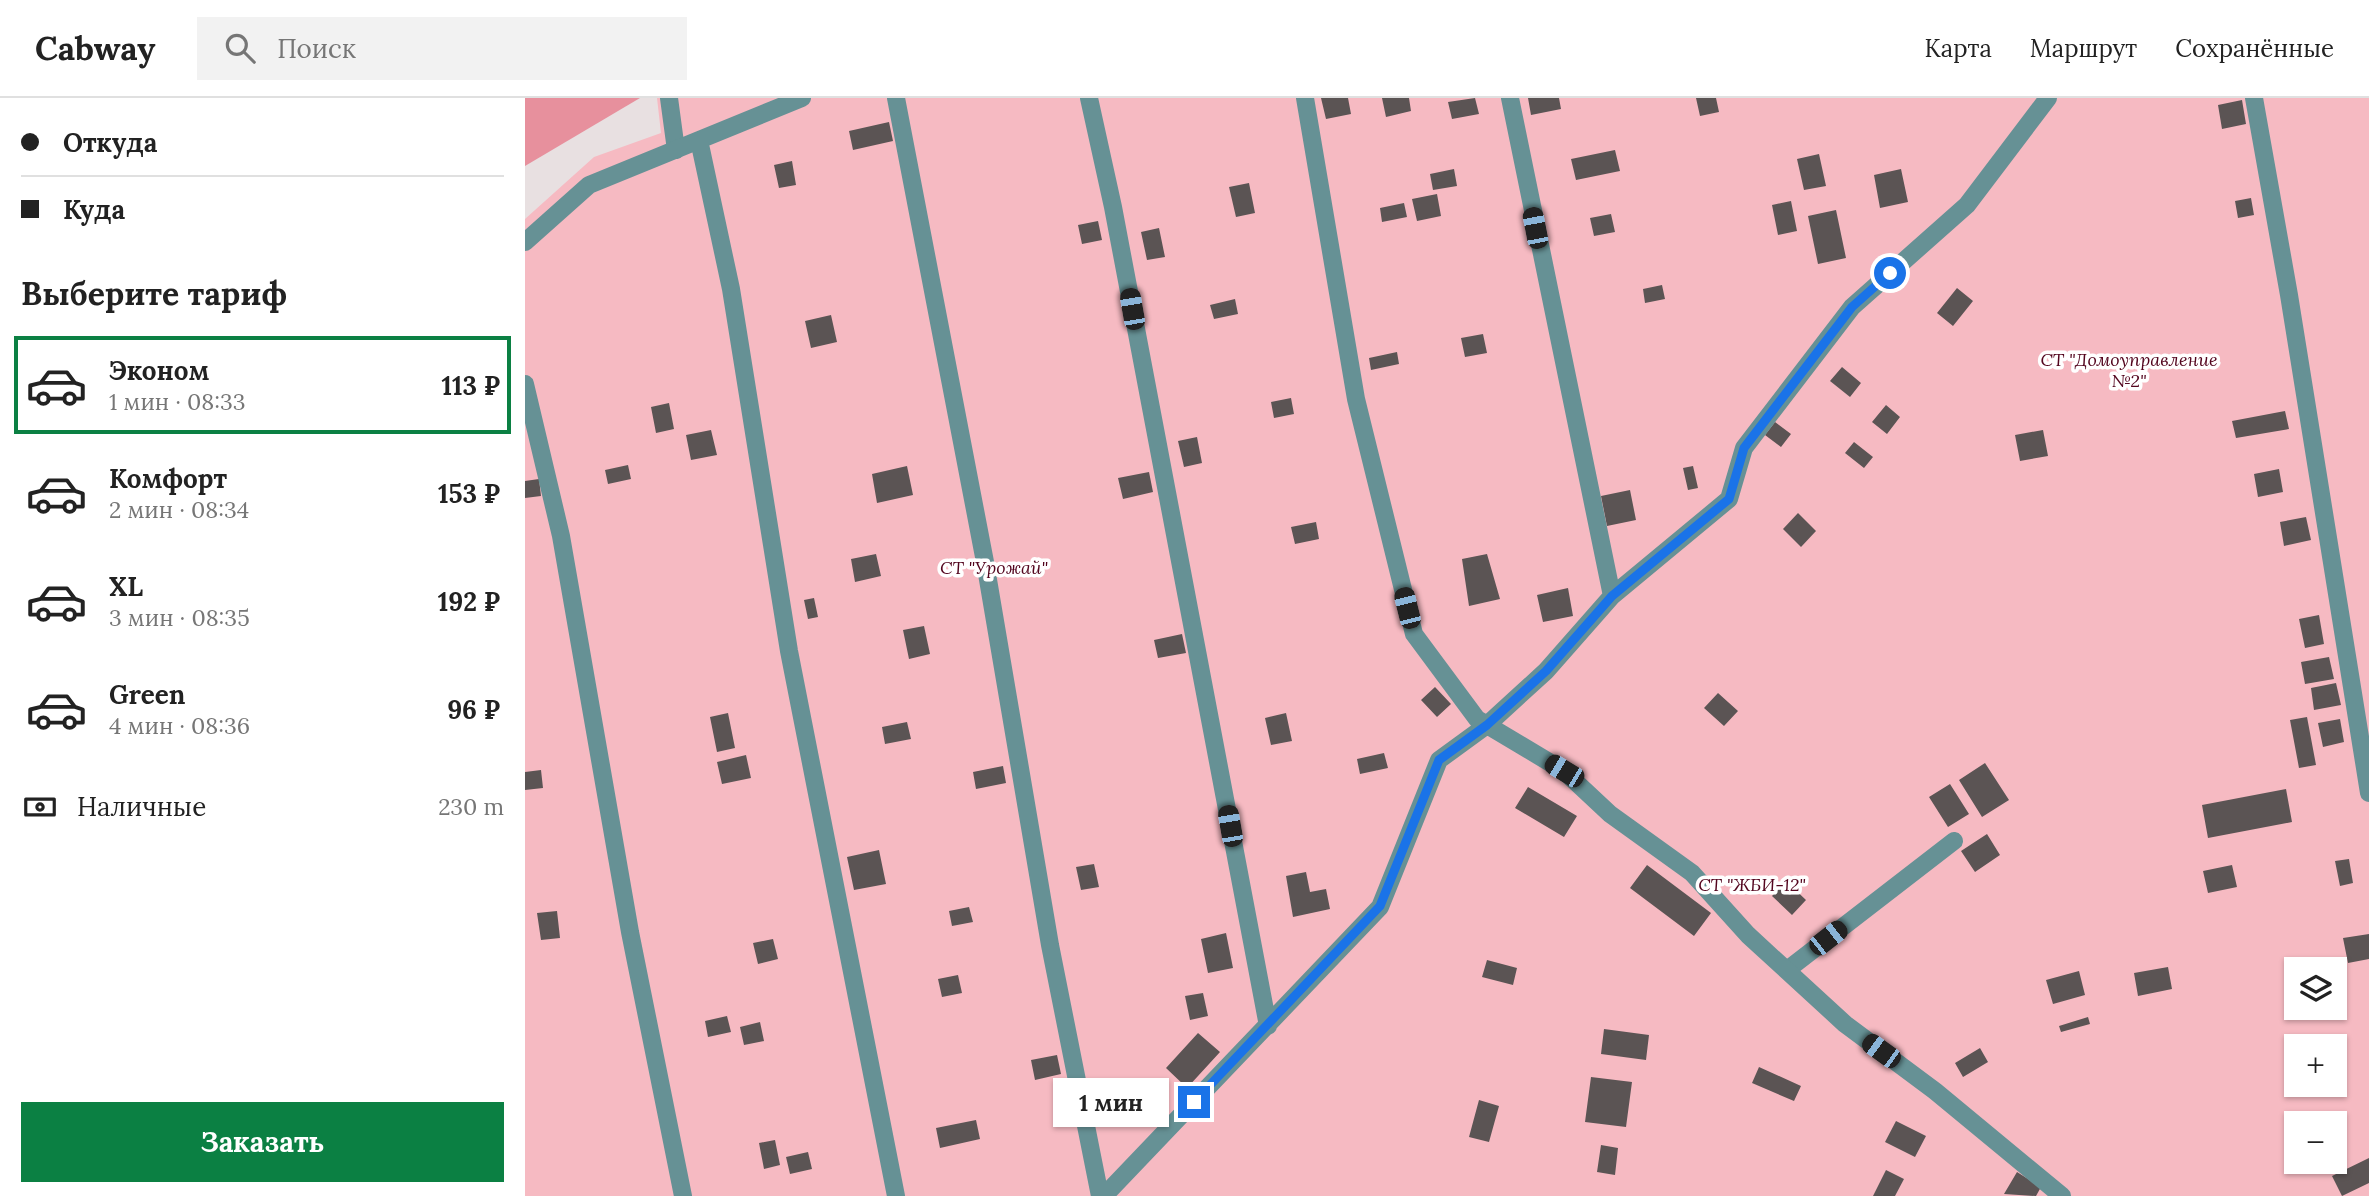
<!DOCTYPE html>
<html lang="ru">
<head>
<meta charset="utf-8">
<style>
  :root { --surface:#fff; --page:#f2f2f2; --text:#222; --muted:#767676; --line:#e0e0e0; --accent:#0b8043 }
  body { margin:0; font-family:Lora,serif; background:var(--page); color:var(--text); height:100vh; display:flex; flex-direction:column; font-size:26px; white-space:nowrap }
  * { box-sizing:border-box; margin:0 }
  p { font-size:23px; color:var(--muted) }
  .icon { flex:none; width:38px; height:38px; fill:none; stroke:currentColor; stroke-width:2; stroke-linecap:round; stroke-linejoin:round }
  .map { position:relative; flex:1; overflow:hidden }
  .panel { display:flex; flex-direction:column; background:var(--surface); width:525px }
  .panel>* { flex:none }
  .guide { display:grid; align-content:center; height:154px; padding:0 21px; background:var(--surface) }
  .tools { position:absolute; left:1759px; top:859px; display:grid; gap:14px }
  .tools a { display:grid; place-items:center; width:63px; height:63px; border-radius:0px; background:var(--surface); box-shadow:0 2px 5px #0004; font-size:35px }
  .end { position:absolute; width:32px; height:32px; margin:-16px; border:9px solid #1a73e8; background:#fff; box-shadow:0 0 0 4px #fff }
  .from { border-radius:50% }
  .bubble { position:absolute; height:49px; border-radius:0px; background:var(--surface); box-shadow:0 2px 5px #0004; font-size:23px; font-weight:700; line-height:49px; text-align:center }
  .car { position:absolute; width:21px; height:42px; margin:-21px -10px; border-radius:9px; box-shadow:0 0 5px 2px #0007; background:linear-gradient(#222 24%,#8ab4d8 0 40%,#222 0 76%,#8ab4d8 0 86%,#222 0) }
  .guide b { display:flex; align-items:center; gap:24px; height:66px; font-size:26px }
  .guide b+b { border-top:2px solid var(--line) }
  .guide i { width:18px; height:18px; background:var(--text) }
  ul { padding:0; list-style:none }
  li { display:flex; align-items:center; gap:21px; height:98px; margin:0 14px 10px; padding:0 7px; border:4px solid transparent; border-radius:0px }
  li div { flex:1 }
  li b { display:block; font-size:26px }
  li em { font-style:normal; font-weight:700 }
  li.on { border-color:var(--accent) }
  li>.icon { width:63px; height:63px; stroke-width:1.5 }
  h2 { padding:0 21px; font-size:32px; line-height:84px }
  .pay { display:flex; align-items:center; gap:18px; height:77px; padding:0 21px; font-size:26px }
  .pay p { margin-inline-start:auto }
  .button { display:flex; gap:14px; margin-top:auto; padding:14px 21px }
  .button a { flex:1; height:80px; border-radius:0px; background:var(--accent); color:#fff; font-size:28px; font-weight:700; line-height:80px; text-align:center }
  header { display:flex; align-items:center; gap:42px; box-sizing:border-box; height:98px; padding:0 35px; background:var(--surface); border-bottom:2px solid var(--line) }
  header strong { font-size:33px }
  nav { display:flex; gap:38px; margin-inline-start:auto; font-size:24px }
  .search { width:490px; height:63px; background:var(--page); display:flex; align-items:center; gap:18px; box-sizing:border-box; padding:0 24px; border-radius:0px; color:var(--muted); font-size:26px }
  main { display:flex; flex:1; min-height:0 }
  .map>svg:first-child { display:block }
</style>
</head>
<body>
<header>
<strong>Cabway</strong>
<div class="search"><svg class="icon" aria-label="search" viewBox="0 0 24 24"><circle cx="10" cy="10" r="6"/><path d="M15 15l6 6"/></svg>Поиск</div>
<nav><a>Карта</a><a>Маршрут</a><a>Сохранённые</a></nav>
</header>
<main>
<section class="panel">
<div class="guide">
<b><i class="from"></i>Откуда</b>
<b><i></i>Куда</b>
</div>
<h2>Выберите тариф</h2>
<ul>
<li class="on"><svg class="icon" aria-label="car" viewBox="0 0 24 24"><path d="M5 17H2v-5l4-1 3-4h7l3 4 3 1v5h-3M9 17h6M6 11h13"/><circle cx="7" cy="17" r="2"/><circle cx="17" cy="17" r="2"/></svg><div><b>Эконом</b><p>1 мин · 08:33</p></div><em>113 ₽</em></li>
<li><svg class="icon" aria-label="car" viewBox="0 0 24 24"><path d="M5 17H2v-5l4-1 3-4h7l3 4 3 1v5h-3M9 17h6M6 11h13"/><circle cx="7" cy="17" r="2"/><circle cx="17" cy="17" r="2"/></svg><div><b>Комфорт</b><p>2 мин · 08:34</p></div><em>153 ₽</em></li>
<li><svg class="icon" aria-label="car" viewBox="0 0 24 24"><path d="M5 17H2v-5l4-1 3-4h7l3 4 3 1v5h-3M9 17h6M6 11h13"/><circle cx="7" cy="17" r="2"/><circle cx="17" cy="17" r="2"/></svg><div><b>XL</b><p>3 мин · 08:35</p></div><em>192 ₽</em></li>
<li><svg class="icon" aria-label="car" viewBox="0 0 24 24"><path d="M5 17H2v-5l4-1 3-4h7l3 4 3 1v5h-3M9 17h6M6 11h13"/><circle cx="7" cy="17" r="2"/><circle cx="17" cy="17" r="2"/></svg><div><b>Green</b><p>4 мин · 08:36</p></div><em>96 ₽</em></li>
</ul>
<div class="pay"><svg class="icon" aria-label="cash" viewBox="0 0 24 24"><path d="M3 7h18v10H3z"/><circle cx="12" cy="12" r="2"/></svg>Наличные<p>230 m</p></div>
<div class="button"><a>Заказать</a></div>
</section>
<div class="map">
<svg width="1844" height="1098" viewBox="0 0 1844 1098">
  <rect width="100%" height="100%" fill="#e8e0e1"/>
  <path fill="#f6bac2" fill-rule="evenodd" d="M132,0H1844V1098H0V121L69,59L136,35ZM1771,872H1810V910H1771ZM1771,948H1810V987H1771ZM1771,1026H1810V1064H1771Z"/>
  <path fill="#e7909d" d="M0,0H115L0,68Z"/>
  <path fill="#5b5454" d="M796,0H823L826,16L801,21Z
    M857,0H884L886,13L861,19Z
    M950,0L954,16L927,21L923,4Z
    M1003,0H1034L1036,11L1006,17Z
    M1171,0H1191L1194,14L1175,18Z
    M1717,2L1721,26L1697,31L1693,7Z
    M364,24L368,43L328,52L324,33Z
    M1090,52L1095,73L1051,82L1046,61Z
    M1294,56L1301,88L1279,92L1272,61Z
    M267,63L271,87L254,90L249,67Z
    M929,71L932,88L908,92L905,76Z
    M1376,71L1383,104L1355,110L1349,77Z
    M724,85L730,115L711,119L704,89Z
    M912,96L916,118L892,123L887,101Z
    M1726,100L1729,117L1713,120L1710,103Z
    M1266,103L1272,133L1253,137L1247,107Z
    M879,105L882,119L857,124L855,110Z
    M1311,112L1321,160L1293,166L1283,118Z
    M1086,116L1090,134L1069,138L1065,120Z
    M573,123L577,142L557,146L553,127Z
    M634,130L640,159L622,162L616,134Z
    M1137,187L1140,201L1120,205L1118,191Z
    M1432,190L1448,203L1428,228L1412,215Z
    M710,201L713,216L689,221L685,207Z
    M306,217L312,244L286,250L280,223Z
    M958,236L962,255L940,259L936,240Z
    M872,254L874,266L846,272L844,260Z
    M1317,269L1336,285L1325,299L1305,283Z
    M766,300L769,316L749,320L746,304Z
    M144,305L149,331L131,335L126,309Z
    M1361,307L1375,319L1362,336L1347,324Z
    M1760,313L1764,331L1711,340L1707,323Z
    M1250,324L1266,336L1256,349L1240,337Z
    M186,332L192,357L166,362L161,337Z
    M1518,332L1523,358L1495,363L1490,337Z
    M672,339L677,365L659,369L653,343Z
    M1329,344L1348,359L1339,370L1320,355Z
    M103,367L106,381L83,386L80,372Z
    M382,368L388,397L352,405L347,376Z
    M1168,368L1173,390L1163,392L1158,370Z
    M1754,371L1758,394L1733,399L1729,376Z
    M624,374L628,394L598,401L593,380Z
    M14,381L16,398L0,400V383Z
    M1105,392L1111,422L1082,428L1076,398Z
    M1273,415L1291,433L1276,449L1258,431Z
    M1781,419L1786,442L1759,448L1755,424Z
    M791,424L794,441L770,446L766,429Z
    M351,456L356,478L330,484L326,461Z
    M962,456L975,501L944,508L937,461Z
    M1043,490L1048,518L1018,524L1012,497Z
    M289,500L293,519L283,521L279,502Z
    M1794,517L1799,546L1780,550L1774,521Z
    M399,528L405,556L384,561L378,532Z
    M657,536L661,555L633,560L629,542Z
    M1804,559L1809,581L1780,586L1776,564Z
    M1811,585L1816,607L1789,612L1786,590Z
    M910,589L926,606L912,619L896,602Z
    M1193,595L1213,613L1199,628L1179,610Z
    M203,615L210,650L192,654L185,619Z
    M761,615L767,643L746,647L740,620Z
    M1782,619L1791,667L1774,670L1765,622Z
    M1815,621L1819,644L1798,649L1793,625Z
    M382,624L386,641L360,646L357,629Z
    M859,655L863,670L835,676L832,661Z
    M221,657L226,680L197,686L192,664Z
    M1460,665L1484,702L1457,719L1434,682Z
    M478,668L481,685L451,691L448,674Z
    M16,672L18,690L0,692V674Z
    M1425,686L1444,716L1423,729L1404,699Z
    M1003,689L1052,718L1039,739L990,710Z
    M1761,691L1767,724L1683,740L1677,707Z
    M1462,736L1475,757L1450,774L1436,753Z
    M354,752L361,786L329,792L322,759Z
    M1824,761L1828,785L1815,788L1810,763Z
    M569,766L574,789L556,792L551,769Z
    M1122,767L1186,815L1169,838L1105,790Z
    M1707,767L1712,789L1683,795L1678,773Z
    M781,774L785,794L801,791L805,811L768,819L761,778Z
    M1261,783L1281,802L1267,817L1247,798Z
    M444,809L448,824L427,828L424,813Z
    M32,813L35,840L16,842L12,815Z
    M701,835L708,870L683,875L676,841Z
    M1844,836V861L1823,865L1818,840Z
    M248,841L253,861L233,866L228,845Z
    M962,862L992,870L988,887L957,879Z
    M1643,869L1647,891L1613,898L1609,875Z
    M1554,873L1560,897L1528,906L1521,882Z
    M433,877L437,895L417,899L413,881Z
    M678,895L683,918L665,922L660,898Z
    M202,918L206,934L183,939L180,923Z
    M1563,919L1565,926L1536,934L1534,928Z
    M235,924L239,943L219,947L215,929Z
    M1079,931L1124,937L1121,962L1076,956Z
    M673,935L695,954L662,990L641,970Z
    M1455,950L1463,964L1438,979L1430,965Z
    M532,957L536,976L510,982L506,962Z
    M1234,969L1276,988L1269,1003L1227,985Z
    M1066,979L1107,984L1101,1029L1060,1024Z
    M954,1002L974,1008L964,1044L944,1039Z
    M451,1022L455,1041L415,1050L411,1030Z
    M1371,1023L1401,1038L1390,1059L1360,1044Z
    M250,1042L255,1067L239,1071L234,1045Z
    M1076,1047L1093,1050L1090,1077L1072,1074Z
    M283,1054L287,1071L265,1076L261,1059Z
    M1844,1060V1085L1817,1098L1807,1078Z
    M1361,1072L1379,1081L1370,1098H1348Z
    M1492,1074L1516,1089L1511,1098L1479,1096Z"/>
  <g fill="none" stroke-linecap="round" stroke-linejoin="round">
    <path stroke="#669195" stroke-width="18" d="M144,0L151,52
      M1262,872L1429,743"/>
    <path stroke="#669195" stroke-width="18" d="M371,0L460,464L525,847L575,1098
      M564,0L588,109L743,928
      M780,0L831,301L889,536L952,621L1039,673L1085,716L1167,775L1223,837L1320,926L1410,993L1537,1098
      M1729,0L1764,197L1844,695
      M174,42L206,191L264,553L371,1098
      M0,144L64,87L277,0
      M0,286L36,438L105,834L158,1098
      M1087,498L1204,401L1219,350L1327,209L1442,107L1523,0
      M579,1098L855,809L914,662L962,627L1021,573L1087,498L985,0"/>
  </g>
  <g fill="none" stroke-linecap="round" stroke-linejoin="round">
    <path stroke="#1a73e8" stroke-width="9" d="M669,1004L855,808L914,662L962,627L1021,573L1087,498L1204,401L1219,350L1327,209L1365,175"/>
  </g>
  <g text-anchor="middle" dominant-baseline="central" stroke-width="7" stroke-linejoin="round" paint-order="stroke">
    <g font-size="18" font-style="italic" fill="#53051e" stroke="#fff">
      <text x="1604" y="261">СТ "Домоуправление<tspan x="1604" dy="21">№2"</tspan></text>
      <text x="469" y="469">СТ "Урожай"</text>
      <text x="1227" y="786">СТ "ЖБИ-12"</text>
    </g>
  </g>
</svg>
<div class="tools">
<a><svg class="icon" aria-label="layers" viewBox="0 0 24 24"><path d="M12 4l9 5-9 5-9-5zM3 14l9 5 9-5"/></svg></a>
<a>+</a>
<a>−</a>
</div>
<i class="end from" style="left:1365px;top:175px"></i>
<i class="end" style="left:669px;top:1004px"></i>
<div class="bubble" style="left:528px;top:980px;width:116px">1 мин</div>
<i class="car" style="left:1010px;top:130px;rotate:349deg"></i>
<i class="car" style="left:607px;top:211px;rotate:350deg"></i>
<i class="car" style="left:882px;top:510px;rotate:346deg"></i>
<i class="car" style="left:1039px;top:673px;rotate:301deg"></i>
<i class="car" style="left:705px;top:728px;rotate:350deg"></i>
<i class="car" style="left:1303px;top:840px;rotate:52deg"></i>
<i class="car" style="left:1356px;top:953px;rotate:306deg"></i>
</div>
</main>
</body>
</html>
